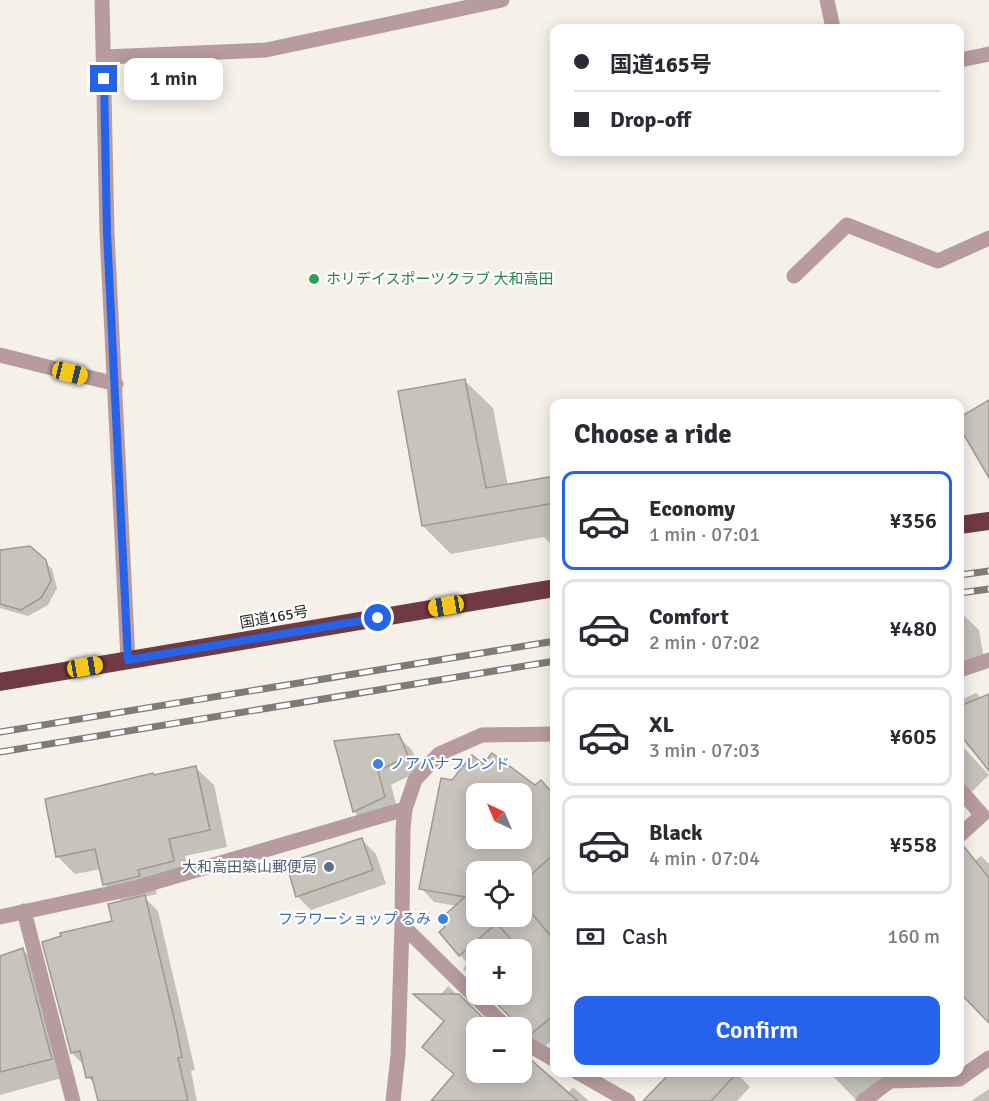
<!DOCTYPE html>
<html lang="en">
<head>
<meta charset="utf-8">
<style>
  :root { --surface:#fff; --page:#f7f7f7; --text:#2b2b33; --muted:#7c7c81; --line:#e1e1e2; --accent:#2563eb }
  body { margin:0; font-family:Signika,"Noto Sans JP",sans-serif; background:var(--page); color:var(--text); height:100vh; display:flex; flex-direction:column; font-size:22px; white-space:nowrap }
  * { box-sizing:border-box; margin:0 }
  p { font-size:20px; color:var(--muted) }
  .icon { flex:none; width:33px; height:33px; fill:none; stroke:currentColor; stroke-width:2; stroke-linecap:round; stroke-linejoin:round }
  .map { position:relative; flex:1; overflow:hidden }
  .panel { position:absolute; left:550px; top:399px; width:414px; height:678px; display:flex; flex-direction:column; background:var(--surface); border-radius:12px; box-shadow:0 3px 15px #0003 }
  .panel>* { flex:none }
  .hud { position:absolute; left:550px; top:24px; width:414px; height:132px; border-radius:12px; box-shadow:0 3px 15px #0003; display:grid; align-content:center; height:132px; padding:0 24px; background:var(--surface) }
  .needle { width:39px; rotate:316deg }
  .controls { position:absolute; left:466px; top:783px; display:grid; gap:12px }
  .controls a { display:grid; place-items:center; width:66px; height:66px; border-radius:12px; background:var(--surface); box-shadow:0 3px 15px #0003; font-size:30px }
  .end { position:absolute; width:27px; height:27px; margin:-14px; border:8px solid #2563eb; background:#fff; box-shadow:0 0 0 3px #fff }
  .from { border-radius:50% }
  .bubble { position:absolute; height:42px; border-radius:12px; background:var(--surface); box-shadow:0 3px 15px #0003; font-size:20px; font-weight:600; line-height:42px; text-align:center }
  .car { position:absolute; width:18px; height:36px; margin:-18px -9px; border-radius:8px; box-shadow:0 0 4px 2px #0007; background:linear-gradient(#f5c518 24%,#345 0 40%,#f5c518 0 76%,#345 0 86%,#f5c518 0) }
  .hud b { display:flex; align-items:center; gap:21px; height:57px; font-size:22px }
  .hud b+b { border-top:2px solid var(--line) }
  .hud i { width:15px; height:15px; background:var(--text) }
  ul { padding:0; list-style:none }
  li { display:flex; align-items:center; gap:18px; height:99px; margin:0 12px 9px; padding:0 12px; border:3px solid var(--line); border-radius:12px }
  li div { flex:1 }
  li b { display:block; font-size:22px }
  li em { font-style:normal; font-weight:600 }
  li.selected { border-color:var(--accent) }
  li>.icon { width:54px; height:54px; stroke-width:1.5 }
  h2 { padding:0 24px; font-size:27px; line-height:72px }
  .pay { display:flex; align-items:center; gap:15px; height:66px; padding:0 24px; font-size:22px }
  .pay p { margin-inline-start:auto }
  .primary-button { display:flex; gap:12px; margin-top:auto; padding:12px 24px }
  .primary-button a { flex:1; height:69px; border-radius:12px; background:var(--accent); color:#fff; font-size:24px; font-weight:600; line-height:69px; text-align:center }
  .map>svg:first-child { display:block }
</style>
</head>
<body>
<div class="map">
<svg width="989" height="1101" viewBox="0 0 989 1101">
  <rect width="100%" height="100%" fill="#f5f1e9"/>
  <path fill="#0003" fill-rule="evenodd" d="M465,381L493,408L508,486L555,477V548L544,537L451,554L423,526Z
    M0,558L45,562L52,569L57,588L48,605L28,616L0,608Z
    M960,612L979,630L985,664L960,668Z
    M976,693L982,699L989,695V769L966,744L960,731V700Z
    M398,736L412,750L421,770L391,785L398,811L368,825L354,812L336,742Z
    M964,748L989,775L960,803V751Z
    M483,766L555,796V1038L544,1047L526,1050L527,1059L567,1094L573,1087L589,1101H433L455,1075L424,1047L445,1022L430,1007L448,986L491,1028H477V1072H522V950H477V983L463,969L467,963L441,933L448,927L457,906L434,902L421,888L453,782ZM477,794H522V838H477ZM477,872H522V916H477Z
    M196,768L214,785L227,847L185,856L191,879L155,887L157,894L144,897L158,911L195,1070L191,1071L197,1101H99L96,1086L88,1077L85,1066L72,1053L114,923L123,902L105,884L101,869L75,874L57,856L155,777Z
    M362,840L376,854L386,884L311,910L298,897L288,864Z
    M981,856L989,864V1021L960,992V872Z
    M23,950L41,968L69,1076L0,1095V957Z
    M736,1072L750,1087L737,1101H664Z
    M829,1072H881L880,1074L892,1086L877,1101H857Z
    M989,1089V1101H971Z"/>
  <path fill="#c8c3bc" stroke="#9e9992" stroke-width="1.5" fill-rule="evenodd" d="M465,379L486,488L555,476V503L422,526L398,391Z
    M989,400V478L960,428V417Z
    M30,546L46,560L51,581L41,598L21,610L0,604V550Z
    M989,694V771L960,734V706Z
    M399,734L408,756L378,771L385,797L353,812L334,741Z
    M492,753L535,785L541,780L555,796V853L522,883V872H477V916H522V902L555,941V1014L530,1035L522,1031V1028H516L514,1021L487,994H522V950H520L497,923L459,956L439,932L445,927L439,920L465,897L419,889L441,778L452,780L472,755L483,764ZM477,794H522V838H477Z
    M196,766L210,830L169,839L174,861L138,870L140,876L103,885L95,849L56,857L45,799L153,773L154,775Z
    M362,838L373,870L296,897L286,863Z
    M960,844H962L989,878V1023L960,993Z
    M145,895L177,1031L182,1057L178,1058L188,1101H98L92,1077L86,1078L80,1051L71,1053L42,942L61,936L60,933L112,921L108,904Z
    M23,948L52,1059L0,1072V956Z
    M413,994H459L493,1028H477V1072H522V1052L578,1101H431L454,1074L422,1047L444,1021Z
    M671,1072H738L711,1101H643Z"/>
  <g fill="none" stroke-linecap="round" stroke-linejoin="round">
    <path stroke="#b79b9e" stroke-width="15" d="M102,0L107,233L128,660
      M827,0L833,28
      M104,57L266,50L502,0
      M960,60L989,54
      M794,276L847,225L938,261L989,238
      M0,355L116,384
      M960,670L989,660
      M960,790L982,815L960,835
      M24,911L73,1101
      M0,917L135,888L405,809
      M507,1028L402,925L403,829L405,809L415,780L439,754L482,735L555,734
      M522,1041L555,1060
      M577,1072L628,1101
      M393,1101L398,1055L402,925
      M863,1101L890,1081L959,1079L989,1058"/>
    <path stroke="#6f3a43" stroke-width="18" d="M960,525L989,521
      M0,682L555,588"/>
    <defs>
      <path id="rail" d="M960,575L989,571
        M960,593L989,589
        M0,732L555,641
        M0,752L555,661"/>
    </defs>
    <use href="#rail" stroke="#7f7c77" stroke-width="7"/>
    <use href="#rail" stroke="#fff" stroke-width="4.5" stroke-dasharray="14" stroke-linecap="butt"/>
  </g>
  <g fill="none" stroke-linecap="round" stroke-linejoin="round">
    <path stroke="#2563eb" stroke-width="8" d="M104,79L107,233L128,660L378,618"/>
  </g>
  <circle fill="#2e9e5b" stroke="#fff" stroke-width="2" cx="314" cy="279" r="6"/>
  <g fill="#3f7fe0" stroke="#fff" stroke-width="2">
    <circle cx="378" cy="764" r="6"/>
    <circle cx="443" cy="919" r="6"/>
  </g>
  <circle fill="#5c6f8a" stroke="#fff" stroke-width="2" cx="329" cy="867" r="6"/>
  <g text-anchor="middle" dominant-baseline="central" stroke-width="4.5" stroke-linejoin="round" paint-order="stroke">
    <g font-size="15" fill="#27864d" stroke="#fff" text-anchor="start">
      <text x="326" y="279">ホリデイスポーツクラブ 大和高田</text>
    </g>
    <g font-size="15" fill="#2c2a27" stroke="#fff">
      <text transform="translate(274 617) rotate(-10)">国道165号</text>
    </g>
    <g font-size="15" fill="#366cbe" stroke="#fff" text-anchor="start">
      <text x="390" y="764">ノアパナフレンド</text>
      <text x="431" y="919" text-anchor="end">フラワーショップ るみ</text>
    </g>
    <g font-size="15" fill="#4e5e75" stroke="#fff" text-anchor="end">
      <text x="317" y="867">大和高田築山郵便局</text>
    </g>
  </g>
</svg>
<div class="controls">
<a><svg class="needle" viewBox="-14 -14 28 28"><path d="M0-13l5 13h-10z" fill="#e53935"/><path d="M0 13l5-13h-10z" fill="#7c7c81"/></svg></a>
<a><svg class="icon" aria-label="locate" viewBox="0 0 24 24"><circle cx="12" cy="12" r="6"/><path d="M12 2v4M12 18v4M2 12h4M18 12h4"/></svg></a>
<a>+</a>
<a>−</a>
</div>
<i class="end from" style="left:378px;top:618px"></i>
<i class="end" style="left:104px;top:79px"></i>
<div class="bubble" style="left:124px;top:58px;width:99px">1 min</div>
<i class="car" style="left:70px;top:373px;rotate:104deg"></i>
<i class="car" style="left:446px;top:606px;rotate:260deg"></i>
<i class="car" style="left:85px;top:667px;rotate:80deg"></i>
<div class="hud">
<b><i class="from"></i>国道165号</b>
<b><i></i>Drop-off</b>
</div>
<section class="panel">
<h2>Choose a ride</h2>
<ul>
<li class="selected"><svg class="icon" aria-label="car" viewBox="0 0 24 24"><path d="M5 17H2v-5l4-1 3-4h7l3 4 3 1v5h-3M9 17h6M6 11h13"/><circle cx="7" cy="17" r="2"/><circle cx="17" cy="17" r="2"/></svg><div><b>Economy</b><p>1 min · 07:01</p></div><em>¥356</em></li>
<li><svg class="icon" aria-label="car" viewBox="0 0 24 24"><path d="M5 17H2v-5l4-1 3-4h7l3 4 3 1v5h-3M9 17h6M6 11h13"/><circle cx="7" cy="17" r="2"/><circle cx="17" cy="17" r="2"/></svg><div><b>Comfort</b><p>2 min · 07:02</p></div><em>¥480</em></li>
<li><svg class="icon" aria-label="car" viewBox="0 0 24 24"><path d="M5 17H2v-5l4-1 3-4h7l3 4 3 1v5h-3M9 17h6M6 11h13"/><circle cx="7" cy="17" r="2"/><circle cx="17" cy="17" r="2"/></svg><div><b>XL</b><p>3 min · 07:03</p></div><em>¥605</em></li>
<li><svg class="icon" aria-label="car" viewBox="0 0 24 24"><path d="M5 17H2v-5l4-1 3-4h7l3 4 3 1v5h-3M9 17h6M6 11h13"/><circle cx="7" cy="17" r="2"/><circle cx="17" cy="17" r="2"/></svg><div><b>Black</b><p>4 min · 07:04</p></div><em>¥558</em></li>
</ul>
<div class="pay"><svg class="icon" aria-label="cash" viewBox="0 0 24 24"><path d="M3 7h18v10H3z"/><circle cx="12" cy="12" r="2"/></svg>Cash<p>160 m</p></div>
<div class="primary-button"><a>Confirm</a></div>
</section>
</div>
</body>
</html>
